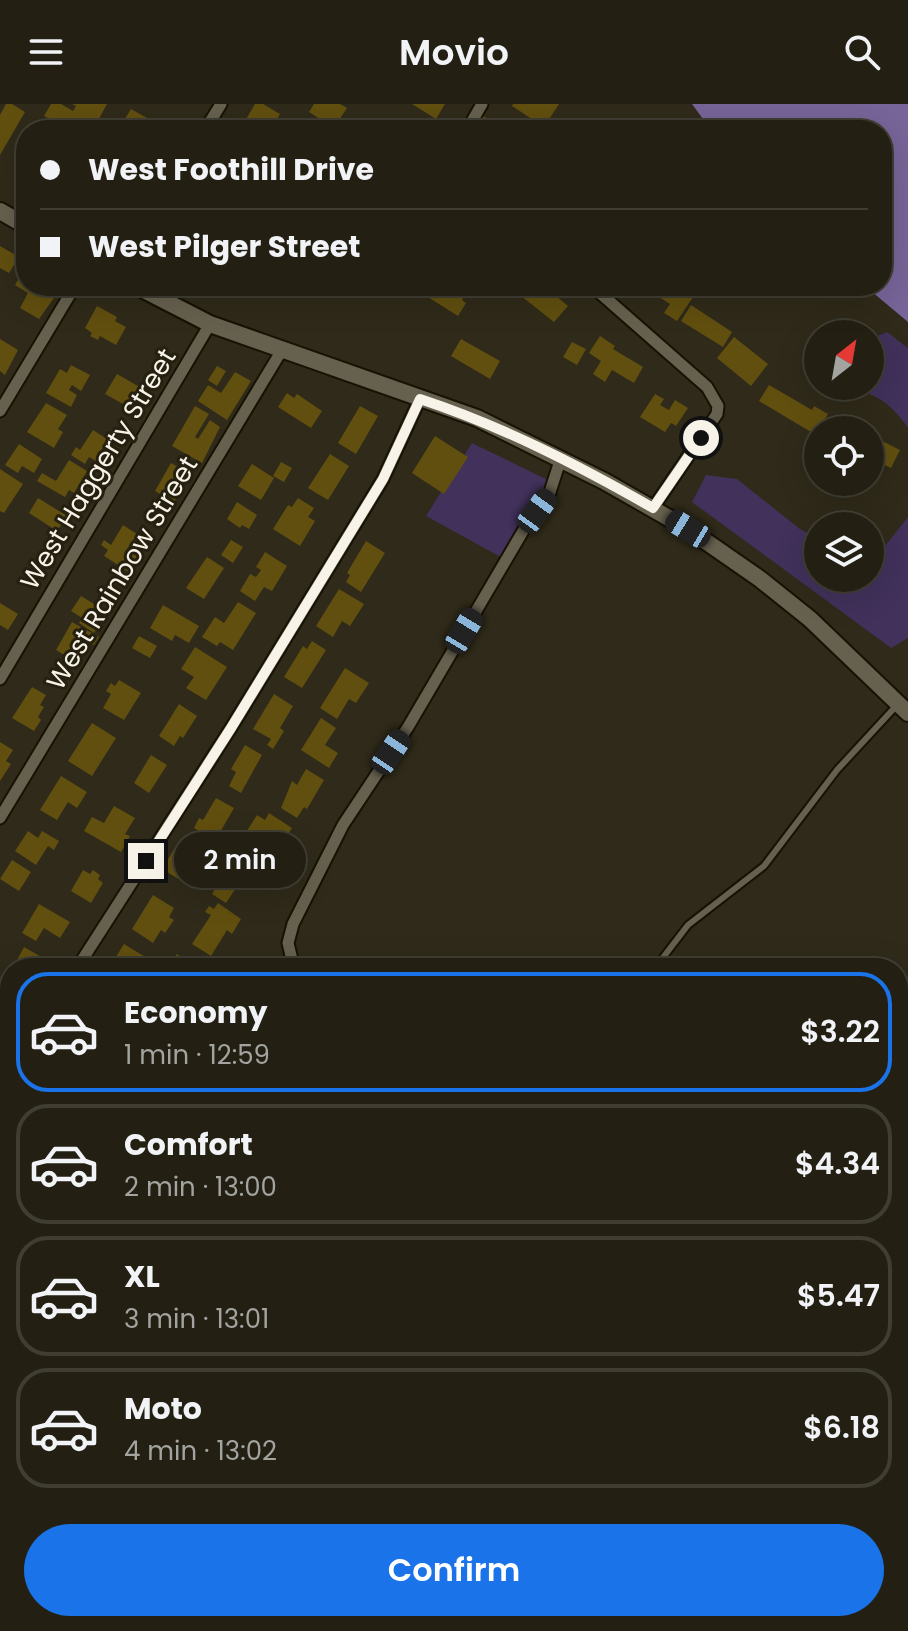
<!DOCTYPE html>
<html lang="en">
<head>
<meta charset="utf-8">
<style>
  :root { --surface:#232013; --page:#2f2d21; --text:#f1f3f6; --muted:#a3a3a0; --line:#403e33; --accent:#1a73e8 }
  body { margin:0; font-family:Poppins,sans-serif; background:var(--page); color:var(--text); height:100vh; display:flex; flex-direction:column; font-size:30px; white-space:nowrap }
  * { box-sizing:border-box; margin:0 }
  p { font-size:26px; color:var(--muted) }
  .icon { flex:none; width:44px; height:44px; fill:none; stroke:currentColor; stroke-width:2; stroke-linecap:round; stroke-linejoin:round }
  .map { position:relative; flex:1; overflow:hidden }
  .sheet { position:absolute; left:0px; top:854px; width:908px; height:674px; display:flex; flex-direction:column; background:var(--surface); border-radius:32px 32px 0 0; box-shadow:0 8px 32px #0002,0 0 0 2px var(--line) }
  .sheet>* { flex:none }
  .hud { position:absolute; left:16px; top:16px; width:876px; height:176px; border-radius:32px; box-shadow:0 8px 32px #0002,0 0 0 2px var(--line); display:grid; align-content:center; height:176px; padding:0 24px; background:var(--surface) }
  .needle { width:52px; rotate:31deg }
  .tools { position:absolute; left:804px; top:216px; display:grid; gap:16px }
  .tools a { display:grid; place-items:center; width:80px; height:80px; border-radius:50%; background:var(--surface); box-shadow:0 8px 32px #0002,0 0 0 2px var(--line); font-size:40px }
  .end { position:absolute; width:36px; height:36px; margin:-18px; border:10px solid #f7f3e9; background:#111; box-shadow:0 0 0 4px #111 }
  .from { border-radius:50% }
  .bubble { position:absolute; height:56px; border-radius:28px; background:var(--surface); box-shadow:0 8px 32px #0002,0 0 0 2px var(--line); font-size:26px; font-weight:600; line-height:56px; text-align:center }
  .car { position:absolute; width:24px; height:48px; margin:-24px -12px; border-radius:10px; box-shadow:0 0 6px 2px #0007; background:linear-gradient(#222 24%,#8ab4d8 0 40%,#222 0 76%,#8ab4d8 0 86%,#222 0) }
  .hud b { display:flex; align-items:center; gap:28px; height:76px; font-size:30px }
  .hud b+b { border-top:2px solid var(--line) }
  .hud i { width:20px; height:20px; background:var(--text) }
  ul { padding:14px 0 0; list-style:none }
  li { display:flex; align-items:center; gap:24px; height:120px; margin:0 16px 12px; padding:0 8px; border:4px solid var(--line); border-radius:32px }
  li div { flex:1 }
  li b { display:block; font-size:30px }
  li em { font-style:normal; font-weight:600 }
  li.on { border-color:var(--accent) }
  li>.icon { width:72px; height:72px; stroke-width:1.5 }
  .cta { display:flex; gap:16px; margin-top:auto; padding:16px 24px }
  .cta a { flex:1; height:92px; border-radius:48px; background:var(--accent); color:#fff; font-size:32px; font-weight:600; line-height:92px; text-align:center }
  header { display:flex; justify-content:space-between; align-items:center; height:104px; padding:0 24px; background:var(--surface); font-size:36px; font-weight:600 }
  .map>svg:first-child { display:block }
</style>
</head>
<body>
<header><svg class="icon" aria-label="menu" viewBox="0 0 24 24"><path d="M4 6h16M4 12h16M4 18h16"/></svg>Movio<svg class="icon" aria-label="search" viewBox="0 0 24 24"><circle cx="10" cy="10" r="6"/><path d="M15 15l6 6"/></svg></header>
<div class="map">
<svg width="908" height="1527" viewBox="0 0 908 1527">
  <rect width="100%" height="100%" fill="#2f2a19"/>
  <path fill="#41315b" d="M887,228L908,244V324C890,298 878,292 849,282H870V235Z
    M472,339L554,379L506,456L426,412Z
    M706,371L737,375L800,425L818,435V474H870V461L908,413V534L891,544L692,398Z"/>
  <path fill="#776498" d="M692,0H908V218L865,182H882V26H711Z"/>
  <path fill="#614f0f" d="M6,0H12L25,8L0,51V11Z
    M51,0H61L73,7L76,2L72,0H107L93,26H62L64,23L44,12Z
    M255,0H263L280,10L275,19L270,17L265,26H249L252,21L245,17Z
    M314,0H340L347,4L334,24L309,8Z
    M412,0H445L436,15Z
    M513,0H559L544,23L512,2Z
    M131,5L156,19L152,26H118Z
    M483,12L502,23L505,18L518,26H489L478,20Z
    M0,142L19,153L9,169L0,164Z
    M26,163V182L61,184L39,215L20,204L28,189L15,181Z
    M428,182H471L462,196L466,199L458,212L423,190Z
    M521,182H544L568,202L554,218L516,188Z
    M642,182H676L693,193L677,217L664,209L670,200Z
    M691,201L732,228L723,243L681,217Z
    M97,202L117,213L115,217L126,223L116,241L100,232L98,236L90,232L92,229L85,224Z
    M600,232L615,242L613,245L643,263L634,279L612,266L605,278L593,270L601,257L589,249Z
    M734,233L768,260L751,282L717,254Z
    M0,235L18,246L5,271L0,267Z
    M461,235L500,257L490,275L451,252Z
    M572,238L586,245L577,261L563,253Z
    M71,261L90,271L81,287L72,281L69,286L77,291L71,303L46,289L60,265L67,269Z
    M217,262L226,267L217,282L208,276Z
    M235,268L251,277L227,316L198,297L208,281L221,289Z
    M117,270L143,285L132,305L105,290Z
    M769,281L812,306L814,302L828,310L816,331L759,297Z
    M287,289L294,294L297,290L322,307L311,324L278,303Z
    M655,290L664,295L660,301L669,306L675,296L688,304L676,322L671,319L665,328L640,313Z
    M46,299L67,311L58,325L63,328L54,344L27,328Z
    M195,302L209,310L195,333L198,335L210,316L220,323L202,359L172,342Z
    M360,302L378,312L356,350L338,339Z
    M93,326L107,335L96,357L89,353L85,360L71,351L76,343L80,346Z
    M870,331L900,346L891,364L870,354Z
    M435,332L468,353L444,390L412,369Z
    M19,340L42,355L34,369L22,362L18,369L5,361Z
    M330,350L349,362L328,396L308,384Z
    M69,356L87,367L74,389L69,386L65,393L37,377L42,369L56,377Z
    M281,358L292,364L284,378L273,372Z
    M171,359L190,370L174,398L155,387Z
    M252,360L274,374L261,396L238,382Z
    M0,365L23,380L4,409L0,407Z
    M38,394L67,412L57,427L29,409Z
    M298,394L314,404L308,413L315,417L300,442L273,425L288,401L292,403Z
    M237,398L257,411L249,425L242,421L240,424L227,415Z
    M123,421L137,430L127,445L139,452L129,468L104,452L108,446L101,441L104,436L111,441Z
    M231,436L243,443L233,459L221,451Z
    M366,437L385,449L361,488L346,478L350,471L347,469Z
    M265,448L287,462L272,487L264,483L255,497L240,487L250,470L256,473L261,466L256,463Z
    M207,453L224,464L204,495L186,484Z
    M339,485L364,500L350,522L342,517L333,533L316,522Z
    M81,492L107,508L94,529L79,519L82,514L71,507Z
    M238,498L256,509L233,546L220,538L217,542L202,533L215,513L224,519Z
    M0,499L18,510L8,526L0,521Z
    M163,501L199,522L189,539L175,531L172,537L150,524Z
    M72,518L99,533L94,541L88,537L76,558L56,546Z
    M139,532L157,542L150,554L132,544Z
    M312,537L326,546L302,584L284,573L303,542L307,545Z
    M195,543L227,563L206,596L186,584L194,573L181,565Z
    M345,564L369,579L356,599L349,595L337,615L320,604Z
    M119,576L141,589L124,616L103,604L111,590L106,587L111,579L115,582Z
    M32,583L46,591L40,601L44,603L38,613L41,616L34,627L12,614Z
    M274,590L293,602L280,624L284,627L273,645L267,641L271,635L253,625Z
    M179,600L197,612L183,634L180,632L174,642L159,632Z
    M321,614L336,624L325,641L338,649L329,664L301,646Z
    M92,619L116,634L92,672L68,657Z
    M0,638L13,646L6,657L11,660L0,677Z
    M245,641L262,651L241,689L229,682L236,668L231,665Z
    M151,651L167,661L149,689L134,679Z
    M306,665L324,676L307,705L304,703L297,714L281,704L292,677L297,681Z
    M61,672L87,688L77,704L68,698L57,716L40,706Z
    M216,694L234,704L215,737L194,724L199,714L203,716Z
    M114,702L135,714L125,730L130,732L121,748L84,727L92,713L104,719Z
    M269,709L292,724L269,759L242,741L246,735L243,733L257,711L265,716Z
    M28,727L38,734L42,727L59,737L54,746L48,742L36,761L15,747Z
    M185,736L220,757L214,766L196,755L182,777L162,765L176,742L180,744Z
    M237,748L259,763L245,786L238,781L226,799L212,790Z
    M12,756L31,768L19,787L0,775Z
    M83,766L90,770L93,766L100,771L98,775L103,779L91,799L71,787Z
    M153,791L174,804L169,813L174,816L165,829L161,826L153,839L132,825Z
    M218,799L241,815L232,830L227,826L211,852L192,840L211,811L205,808L209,802L214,805Z
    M39,800L70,818L60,834L44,824L36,837L22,829Z
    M124,840L147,854L141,864H109Z
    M24,843L45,855L40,864H13Z
    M177,850L196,864H166Z
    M0,901L10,908V917L0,927Z
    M898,904L908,910V989L898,983Z
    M2,1044L10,1048V1072L0,1088V1047Z
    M900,1407L908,1412V1527H850L854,1520L850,1518H898V1411Z
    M544,1518H566L571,1527H549Z
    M704,1518H727L721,1527H698Z"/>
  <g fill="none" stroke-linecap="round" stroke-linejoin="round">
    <defs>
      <path id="lane" d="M655,864L688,821L764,762L837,666L898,600"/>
      <path id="street" d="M205,26L221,0
        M467,26L482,0
        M592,182L707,283L718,302L717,310L653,404
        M0,307L75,182
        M0,575L210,220
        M0,714L282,246
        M77,864L231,624L383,375L420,295
        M294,864L288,839L293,820L343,721L408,623L526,422L549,391L561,354
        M0,997L10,980
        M0,1004L10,1011
        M0,1281L10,1265
        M898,1290L908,1277
        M0,1403L10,1416
        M632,1518L647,1527
        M658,1527L664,1518"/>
      <path id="secondary" d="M0,107L26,122
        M136,182L210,220L477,314L604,377L688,425L760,475L810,515L908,609"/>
    </defs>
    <use href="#lane" stroke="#171203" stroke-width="10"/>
    <use href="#street" stroke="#171203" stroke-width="15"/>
    <use href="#secondary" stroke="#171203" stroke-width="20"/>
    <use href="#lane" stroke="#66604e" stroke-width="6"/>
    <use href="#street" stroke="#66604e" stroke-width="11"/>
    <use href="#secondary" stroke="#66604e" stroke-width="16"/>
  </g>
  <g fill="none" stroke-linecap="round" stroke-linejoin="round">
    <path stroke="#f7f3e9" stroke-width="10" d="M146,757L231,624L383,375L420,295C502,322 578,361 653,404L701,334"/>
  </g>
  <g text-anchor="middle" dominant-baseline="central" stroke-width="6" stroke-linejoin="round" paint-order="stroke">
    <g font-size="26" fill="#f7f3e9" stroke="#25200f">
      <text transform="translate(98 365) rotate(-59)">West Haggerty Street</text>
      <text transform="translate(122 469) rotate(-59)">West Rainbow Street</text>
    </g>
  </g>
</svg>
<div class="tools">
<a><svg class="needle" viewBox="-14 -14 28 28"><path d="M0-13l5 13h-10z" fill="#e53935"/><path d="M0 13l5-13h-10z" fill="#a3a3a0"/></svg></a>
<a><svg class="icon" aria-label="locate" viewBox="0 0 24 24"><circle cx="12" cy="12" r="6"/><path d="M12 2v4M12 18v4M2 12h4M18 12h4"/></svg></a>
<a><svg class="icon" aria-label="layers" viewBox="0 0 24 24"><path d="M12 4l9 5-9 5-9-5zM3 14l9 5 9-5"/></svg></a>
</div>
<i class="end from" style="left:701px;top:334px"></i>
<i class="end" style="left:146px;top:757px"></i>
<div class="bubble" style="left:174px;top:728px;width:132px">2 min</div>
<i class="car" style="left:537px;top:407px;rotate:36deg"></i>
<i class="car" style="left:688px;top:425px;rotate:301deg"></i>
<i class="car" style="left:464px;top:527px;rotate:31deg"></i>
<i class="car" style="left:391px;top:648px;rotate:34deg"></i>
<div class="hud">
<b><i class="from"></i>West Foothill Drive</b>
<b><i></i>West Pilger Street</b>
</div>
<section class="sheet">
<ul>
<li class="on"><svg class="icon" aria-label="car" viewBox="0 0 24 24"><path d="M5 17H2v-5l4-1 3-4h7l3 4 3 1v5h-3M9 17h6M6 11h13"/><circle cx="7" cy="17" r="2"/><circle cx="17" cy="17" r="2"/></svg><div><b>Economy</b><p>1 min · 12:59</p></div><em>$3.22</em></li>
<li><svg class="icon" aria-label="car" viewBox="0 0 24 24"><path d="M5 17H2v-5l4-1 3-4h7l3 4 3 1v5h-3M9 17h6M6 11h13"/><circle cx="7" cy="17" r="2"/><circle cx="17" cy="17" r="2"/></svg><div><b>Comfort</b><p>2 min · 13:00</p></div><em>$4.34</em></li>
<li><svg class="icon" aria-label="car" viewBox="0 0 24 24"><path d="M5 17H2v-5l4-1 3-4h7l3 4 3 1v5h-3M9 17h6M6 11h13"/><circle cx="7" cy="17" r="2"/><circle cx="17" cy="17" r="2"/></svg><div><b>XL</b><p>3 min · 13:01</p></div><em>$5.47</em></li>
<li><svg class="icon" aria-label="car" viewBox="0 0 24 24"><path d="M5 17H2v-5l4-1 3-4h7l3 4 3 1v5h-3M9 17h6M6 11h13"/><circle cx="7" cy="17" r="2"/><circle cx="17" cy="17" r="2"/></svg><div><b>Moto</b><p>4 min · 13:02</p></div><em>$6.18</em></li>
</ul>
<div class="cta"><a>Confirm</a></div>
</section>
</div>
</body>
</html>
